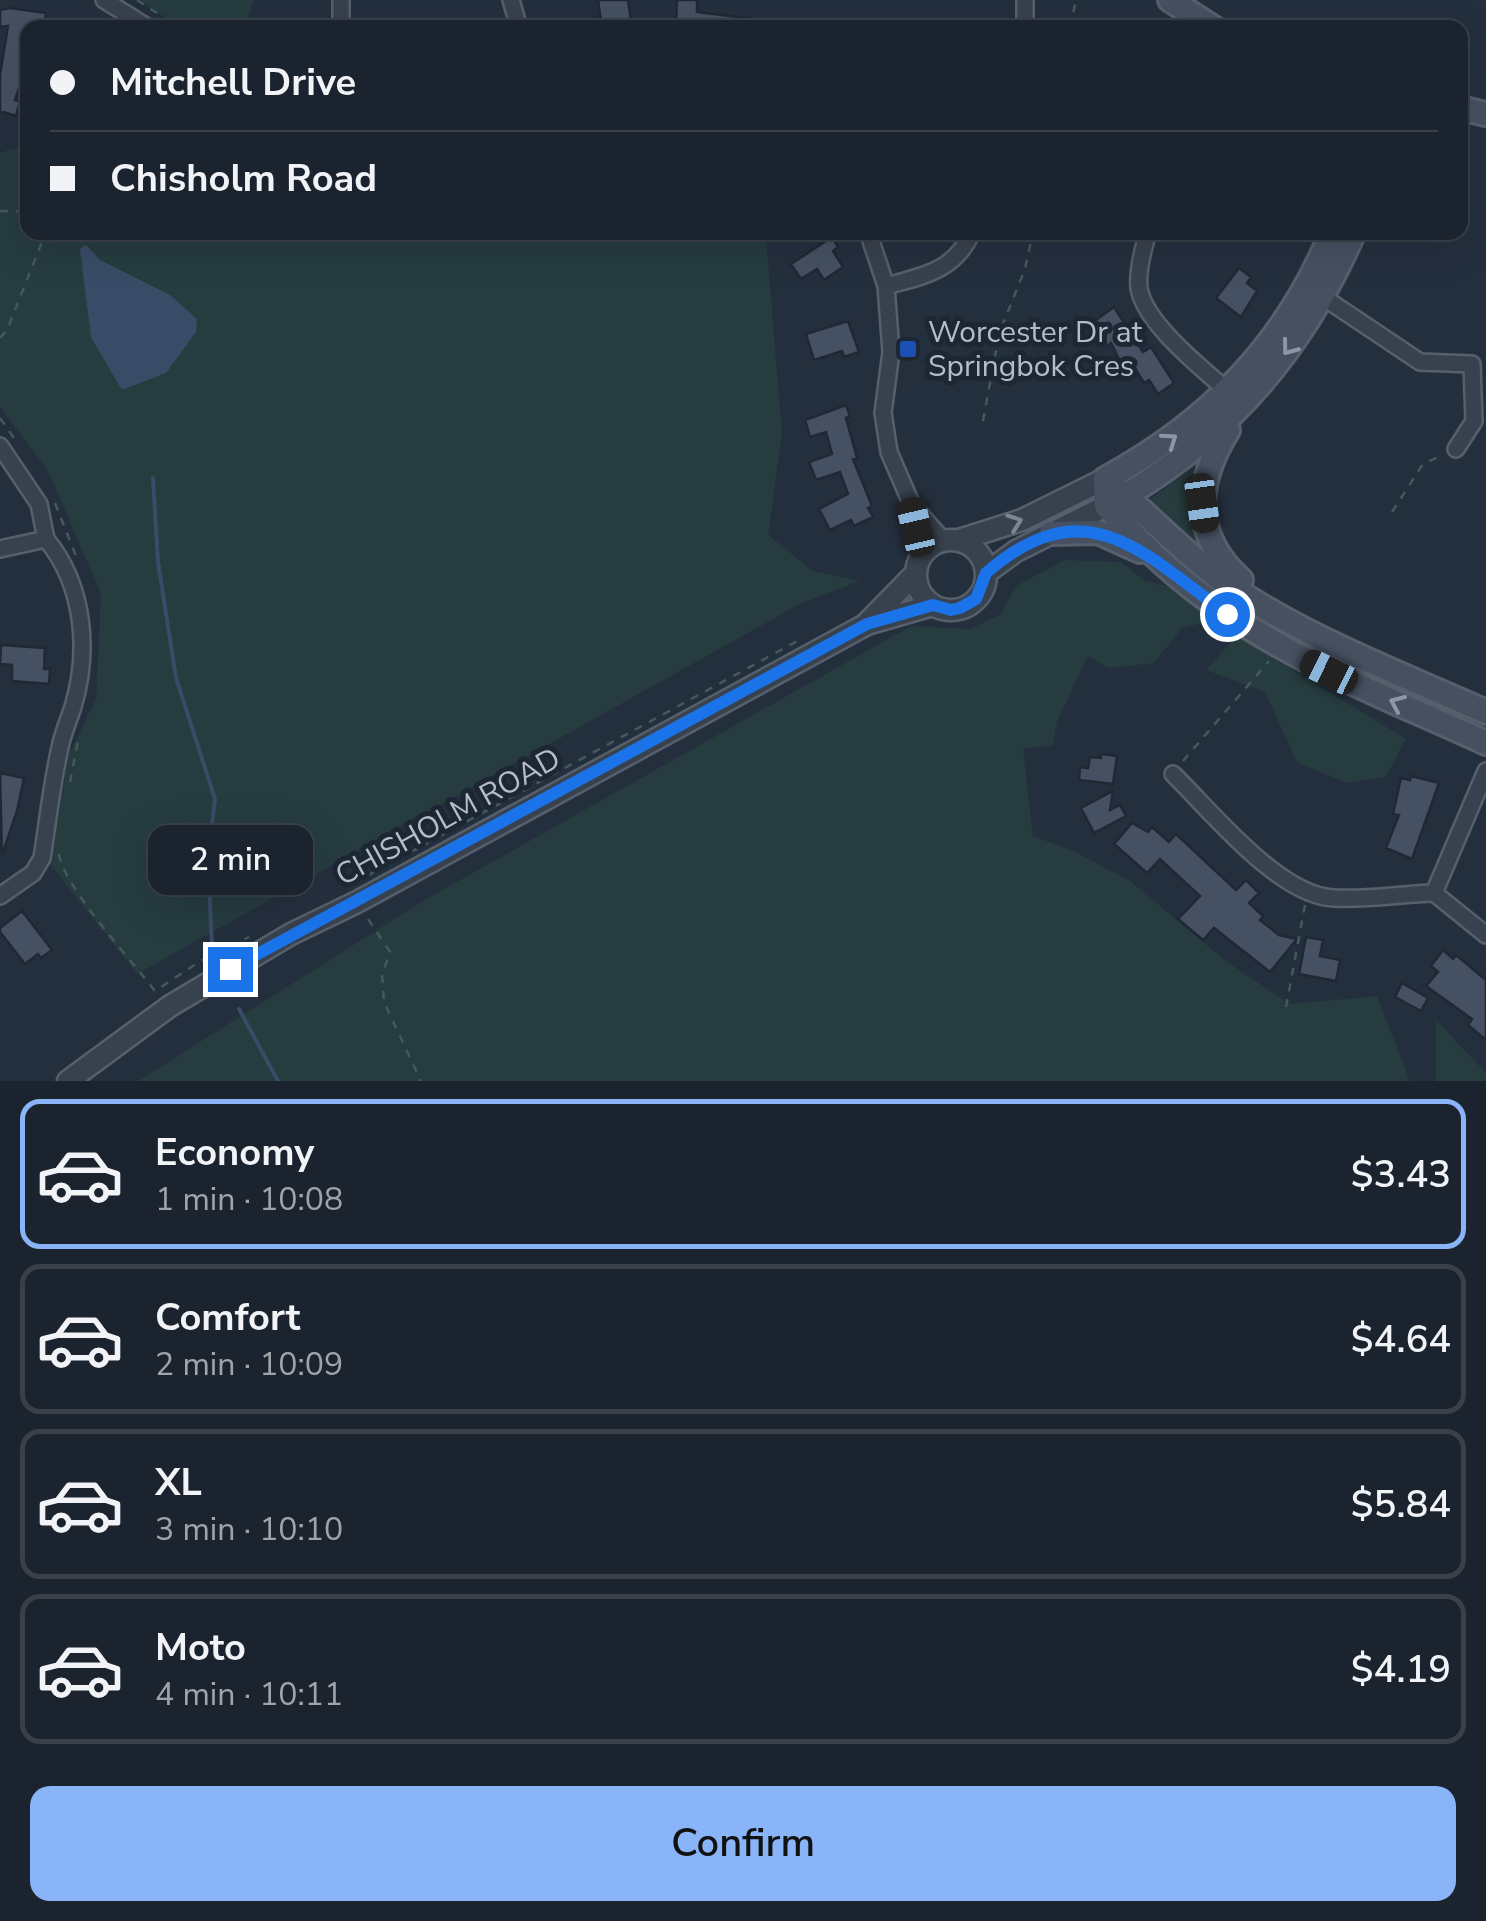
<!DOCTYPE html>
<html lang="en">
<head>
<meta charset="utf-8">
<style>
  :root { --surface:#1b232e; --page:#242b36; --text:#f1f3f6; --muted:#a0a4aa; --line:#39404a; --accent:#8ab4f8 }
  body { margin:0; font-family:"Nunito Sans",sans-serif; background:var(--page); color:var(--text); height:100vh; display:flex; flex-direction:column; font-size:38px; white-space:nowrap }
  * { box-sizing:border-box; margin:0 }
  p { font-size:32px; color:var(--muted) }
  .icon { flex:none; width:55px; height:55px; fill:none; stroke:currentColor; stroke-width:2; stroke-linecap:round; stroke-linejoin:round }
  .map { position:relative; height:1081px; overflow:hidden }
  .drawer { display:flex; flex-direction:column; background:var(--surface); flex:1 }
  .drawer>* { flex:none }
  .guide { position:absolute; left:20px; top:20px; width:1448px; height:220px; border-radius:20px; box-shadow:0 10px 40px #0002,0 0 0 2px var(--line); display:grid; align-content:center; height:220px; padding:0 30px; background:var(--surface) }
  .end { position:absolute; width:45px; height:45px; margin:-22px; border:12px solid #1a73e8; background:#fff; box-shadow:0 0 0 5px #fff }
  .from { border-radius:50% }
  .bubble { position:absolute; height:70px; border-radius:20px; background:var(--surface); box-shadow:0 10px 40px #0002,0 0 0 2px var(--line); font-size:32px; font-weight:600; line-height:70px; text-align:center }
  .car { position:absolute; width:30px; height:60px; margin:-30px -15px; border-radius:12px; box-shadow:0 0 8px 2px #0007; background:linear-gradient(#222 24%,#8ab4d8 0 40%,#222 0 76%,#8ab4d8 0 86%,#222 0) }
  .guide b { display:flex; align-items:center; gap:35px; height:95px; font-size:38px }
  .guide b+b { border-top:2px solid var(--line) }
  .guide i { width:25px; height:25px; background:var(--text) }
  ul { padding:18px 0 0; list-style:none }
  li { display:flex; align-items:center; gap:30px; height:150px; margin:0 20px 15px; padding:0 10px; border:5px solid var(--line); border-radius:20px }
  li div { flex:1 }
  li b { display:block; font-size:38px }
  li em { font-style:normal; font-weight:600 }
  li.active { border-color:var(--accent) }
  li>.icon { width:90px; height:90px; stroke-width:1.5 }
  .cta { display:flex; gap:20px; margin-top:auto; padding:20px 30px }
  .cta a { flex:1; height:115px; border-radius:20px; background:var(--accent); color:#111; font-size:40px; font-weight:600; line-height:115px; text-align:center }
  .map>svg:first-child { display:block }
</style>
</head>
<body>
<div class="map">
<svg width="1486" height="1081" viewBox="0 0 1486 1081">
  <rect width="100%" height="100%" fill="#242f3e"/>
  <path fill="#263c3f" d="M140,0H253V1L245,27H178Z
    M27,144L28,232L761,233L766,237L782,434L768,535L813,571L860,581L800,604L137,974L50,864L69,754L96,699L101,594L48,471L0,407V153Z
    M1194,468L1200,471L1202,536L1192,548L1147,501Z
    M1065,560L1121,562L1145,581L1176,588L1219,619L1182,628L1154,663L1109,668L1088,656L1057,721L1053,745L1023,749L1033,836L1073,851L1129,880L1227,962L1290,1004L1377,996L1410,1081H138L423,901L911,626L970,629L1001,614L1016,586Z
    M1237,636L1406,739L1386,777L1346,783L1297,762L1265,692L1206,670Z
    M1436,1020L1486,1073V1081H1436Z"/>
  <path fill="#394c67" d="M86,245L100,260L170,295L197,319L196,332L166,373L122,390L91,337L80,249Z"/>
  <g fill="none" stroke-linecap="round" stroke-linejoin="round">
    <path stroke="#394c67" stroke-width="4" d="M153,478L158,562L176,678L215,799L208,859L212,947
      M239,1009L278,1081"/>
  </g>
  <path fill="#455162" stroke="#1f2835" stroke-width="2.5" d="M598,0H628L632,28H602Z
    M677,0H697V12L752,19L751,28H676Z
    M10,8L46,13L45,28H28V61L15,100L20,101L16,116L0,111V75L8,26L0,27V10Z
    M832,237L838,247L833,251L843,267L824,280L817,269L801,279L791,264Z
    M1239,268L1251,277L1247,283L1257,291L1241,317L1216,298Z
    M1114,307L1143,352L1151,347L1174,383L1158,394L1149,380L1144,383L1129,359L1121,363L1111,343L1106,347L1099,337L1105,333L1096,320Z
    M848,321L859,352L844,357L842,351L814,360L806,334Z
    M846,405L850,416L846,418L857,458L853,459L870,501L872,506L868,508L873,517L854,526L851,520L830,530L819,509L848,494L840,472L816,480L809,462L832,454L826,432L810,437L805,420Z
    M1,645L45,648L44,669H50L49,684L12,681V665L0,664Z
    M1101,754L1117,756L1113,784L1079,780L1080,767L1088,768L1090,757L1101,758Z
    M0,773L24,778L17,811L2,855Z
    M1411,776L1439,783L1412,859L1386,848L1399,815L1393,814L1401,778L1410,780Z
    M1113,791L1110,810L1120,805L1126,816L1094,833L1081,808Z
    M1132,823L1148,832L1152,827L1169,842L1176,834L1236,890L1246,880L1259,893L1249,903L1263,916L1260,920L1279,935L1297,939L1270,972L1214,928L1203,940L1178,919L1200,896L1160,859L1147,873L1114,844Z
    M22,911L52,950L41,958L38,954L25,964L0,932V928Z
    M1306,937L1323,940L1320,956L1340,960L1336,981L1299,974Z
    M1443,950L1453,959L1456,955L1486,980V1040L1468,1025L1472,1019L1426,986L1438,972L1431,966Z
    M1402,983L1428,998L1421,1011L1395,997Z"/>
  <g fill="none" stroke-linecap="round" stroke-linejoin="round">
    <defs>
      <path id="minor" d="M104,0L149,28
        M511,0L519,28
        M341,28V0
        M1025,28V0
        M868,232L886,286L891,352L883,413L889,452L911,503L923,553
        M1148,232C1143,249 1137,271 1139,288C1145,325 1206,371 1233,396
        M886,286C923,276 955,271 972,232
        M1317,293L1420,362L1472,364L1474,421L1456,449
        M0,446L39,504L46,539
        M913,506L943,540
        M0,549L46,539C84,585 90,650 73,707C69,719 64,731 61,743C52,781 48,820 42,858L33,873L0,896
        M1173,774C1211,811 1279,896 1334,898C1366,900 1401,894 1434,893L1486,771
        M1434,893L1486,935"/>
      <path id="tertiary" d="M959,540L1022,520L1105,479
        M916 575a35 35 0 1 1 70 0a35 35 0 1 1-70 0Z
        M986,573L1016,551L1120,499
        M868,622L916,573
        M68,1081L170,1006L291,934L357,902L867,624L933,605"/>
      <path id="secondary" d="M1170,0L1214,28
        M1460,108L1486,114
        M1228,430C1195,483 1191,535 1241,580
        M1105,479L1106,506C1134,536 1162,565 1195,590C1282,658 1386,697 1486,743
        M1105,479C1144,510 1179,549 1220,579C1300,636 1397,672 1486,712
        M1105,479C1210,422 1286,344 1332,232
        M1126,495C1233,432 1304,346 1354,232
        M1051,533L1098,532L1140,551"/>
    </defs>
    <use href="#minor" stroke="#565f6c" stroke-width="20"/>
    <use href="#tertiary" stroke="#565f6c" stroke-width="25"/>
    <use href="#secondary" stroke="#565f6c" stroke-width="28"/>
    <path stroke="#44595c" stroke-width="2.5" stroke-dasharray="8 8" stroke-linecap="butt" d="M137,0L163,17
      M1070,28L1076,0
      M0,211L28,212
      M0,338L7,330L46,232
      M0,418L16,441
      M983,421L999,334L1025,269L1033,232
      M55,503L76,556
      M1392,512L1423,464L1441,456
      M1183,761L1269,661
      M70,782L78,741
      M59,854C63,886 133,962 155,991L199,962L249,937
      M354,883L803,638
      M368,919L390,952L382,975L384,1002L421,1081
      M1286,1007L1305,905"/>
    <use href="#minor" stroke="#38414e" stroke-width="15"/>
    <use href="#tertiary" stroke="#38414e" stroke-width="20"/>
    <use href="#secondary" stroke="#465061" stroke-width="22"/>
  </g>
  <defs><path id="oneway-chevron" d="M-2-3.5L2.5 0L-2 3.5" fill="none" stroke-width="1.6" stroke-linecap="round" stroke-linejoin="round" transform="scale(2.5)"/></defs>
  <g stroke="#8e96a5">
    <use href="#oneway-chevron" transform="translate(1289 348) rotate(127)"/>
    <use href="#oneway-chevron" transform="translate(1170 440) rotate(-35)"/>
    <use href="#oneway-chevron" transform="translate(1397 703) rotate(-156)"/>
  </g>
  <use stroke="#7c8592" href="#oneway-chevron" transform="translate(1015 522) rotate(-20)"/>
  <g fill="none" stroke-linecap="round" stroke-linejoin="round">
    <path stroke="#1a73e8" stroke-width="12" d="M230,969L867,624L933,605L951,610L960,608L976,599L986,573C1086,487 1141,551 1227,614"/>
  </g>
  <rect fill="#1a4fb4" stroke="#1d2633" stroke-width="4" x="898" y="339" width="20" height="20" rx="5"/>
  <g text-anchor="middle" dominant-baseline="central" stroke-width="10" stroke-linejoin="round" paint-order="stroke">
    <g font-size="30" fill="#b4bcc9" stroke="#1d2633" text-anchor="start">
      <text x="928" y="332">Worcester Dr at<tspan x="928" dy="34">Springbok Cres</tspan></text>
    </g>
    <g font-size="30" fill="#b4bcc9" stroke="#1d2633">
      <text transform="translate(448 817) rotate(-29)">CHISHOLM ROAD</text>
    </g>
  </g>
</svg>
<i class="end from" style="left:1227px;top:614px"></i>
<i class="end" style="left:230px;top:969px"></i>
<div class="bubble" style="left:148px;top:825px;width:165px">2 min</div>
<i class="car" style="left:1202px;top:503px;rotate:172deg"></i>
<i class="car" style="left:916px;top:527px;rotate:347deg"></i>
<i class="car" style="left:1329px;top:672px;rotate:296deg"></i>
<div class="guide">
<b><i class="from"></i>Mitchell Drive</b>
<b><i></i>Chisholm Road</b>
</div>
</div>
<section class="drawer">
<ul>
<li class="active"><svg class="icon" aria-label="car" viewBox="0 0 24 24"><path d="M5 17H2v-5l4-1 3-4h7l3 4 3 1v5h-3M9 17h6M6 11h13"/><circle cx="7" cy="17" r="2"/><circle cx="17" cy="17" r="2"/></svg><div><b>Economy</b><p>1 min · 10:08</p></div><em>$3.43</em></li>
<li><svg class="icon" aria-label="car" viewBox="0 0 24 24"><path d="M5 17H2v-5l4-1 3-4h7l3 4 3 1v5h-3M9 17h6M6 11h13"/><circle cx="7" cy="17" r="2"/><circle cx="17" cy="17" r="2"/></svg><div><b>Comfort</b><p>2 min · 10:09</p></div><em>$4.64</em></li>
<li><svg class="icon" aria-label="car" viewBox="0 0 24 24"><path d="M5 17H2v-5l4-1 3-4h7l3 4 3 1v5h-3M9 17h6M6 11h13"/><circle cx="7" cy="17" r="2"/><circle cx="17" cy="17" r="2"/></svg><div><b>XL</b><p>3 min · 10:10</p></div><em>$5.84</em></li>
<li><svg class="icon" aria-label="car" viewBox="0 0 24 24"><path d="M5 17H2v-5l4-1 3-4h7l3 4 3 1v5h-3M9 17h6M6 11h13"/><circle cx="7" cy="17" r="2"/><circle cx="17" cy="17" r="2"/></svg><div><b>Moto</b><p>4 min · 10:11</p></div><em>$4.19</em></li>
</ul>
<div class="cta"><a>Confirm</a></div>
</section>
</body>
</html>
